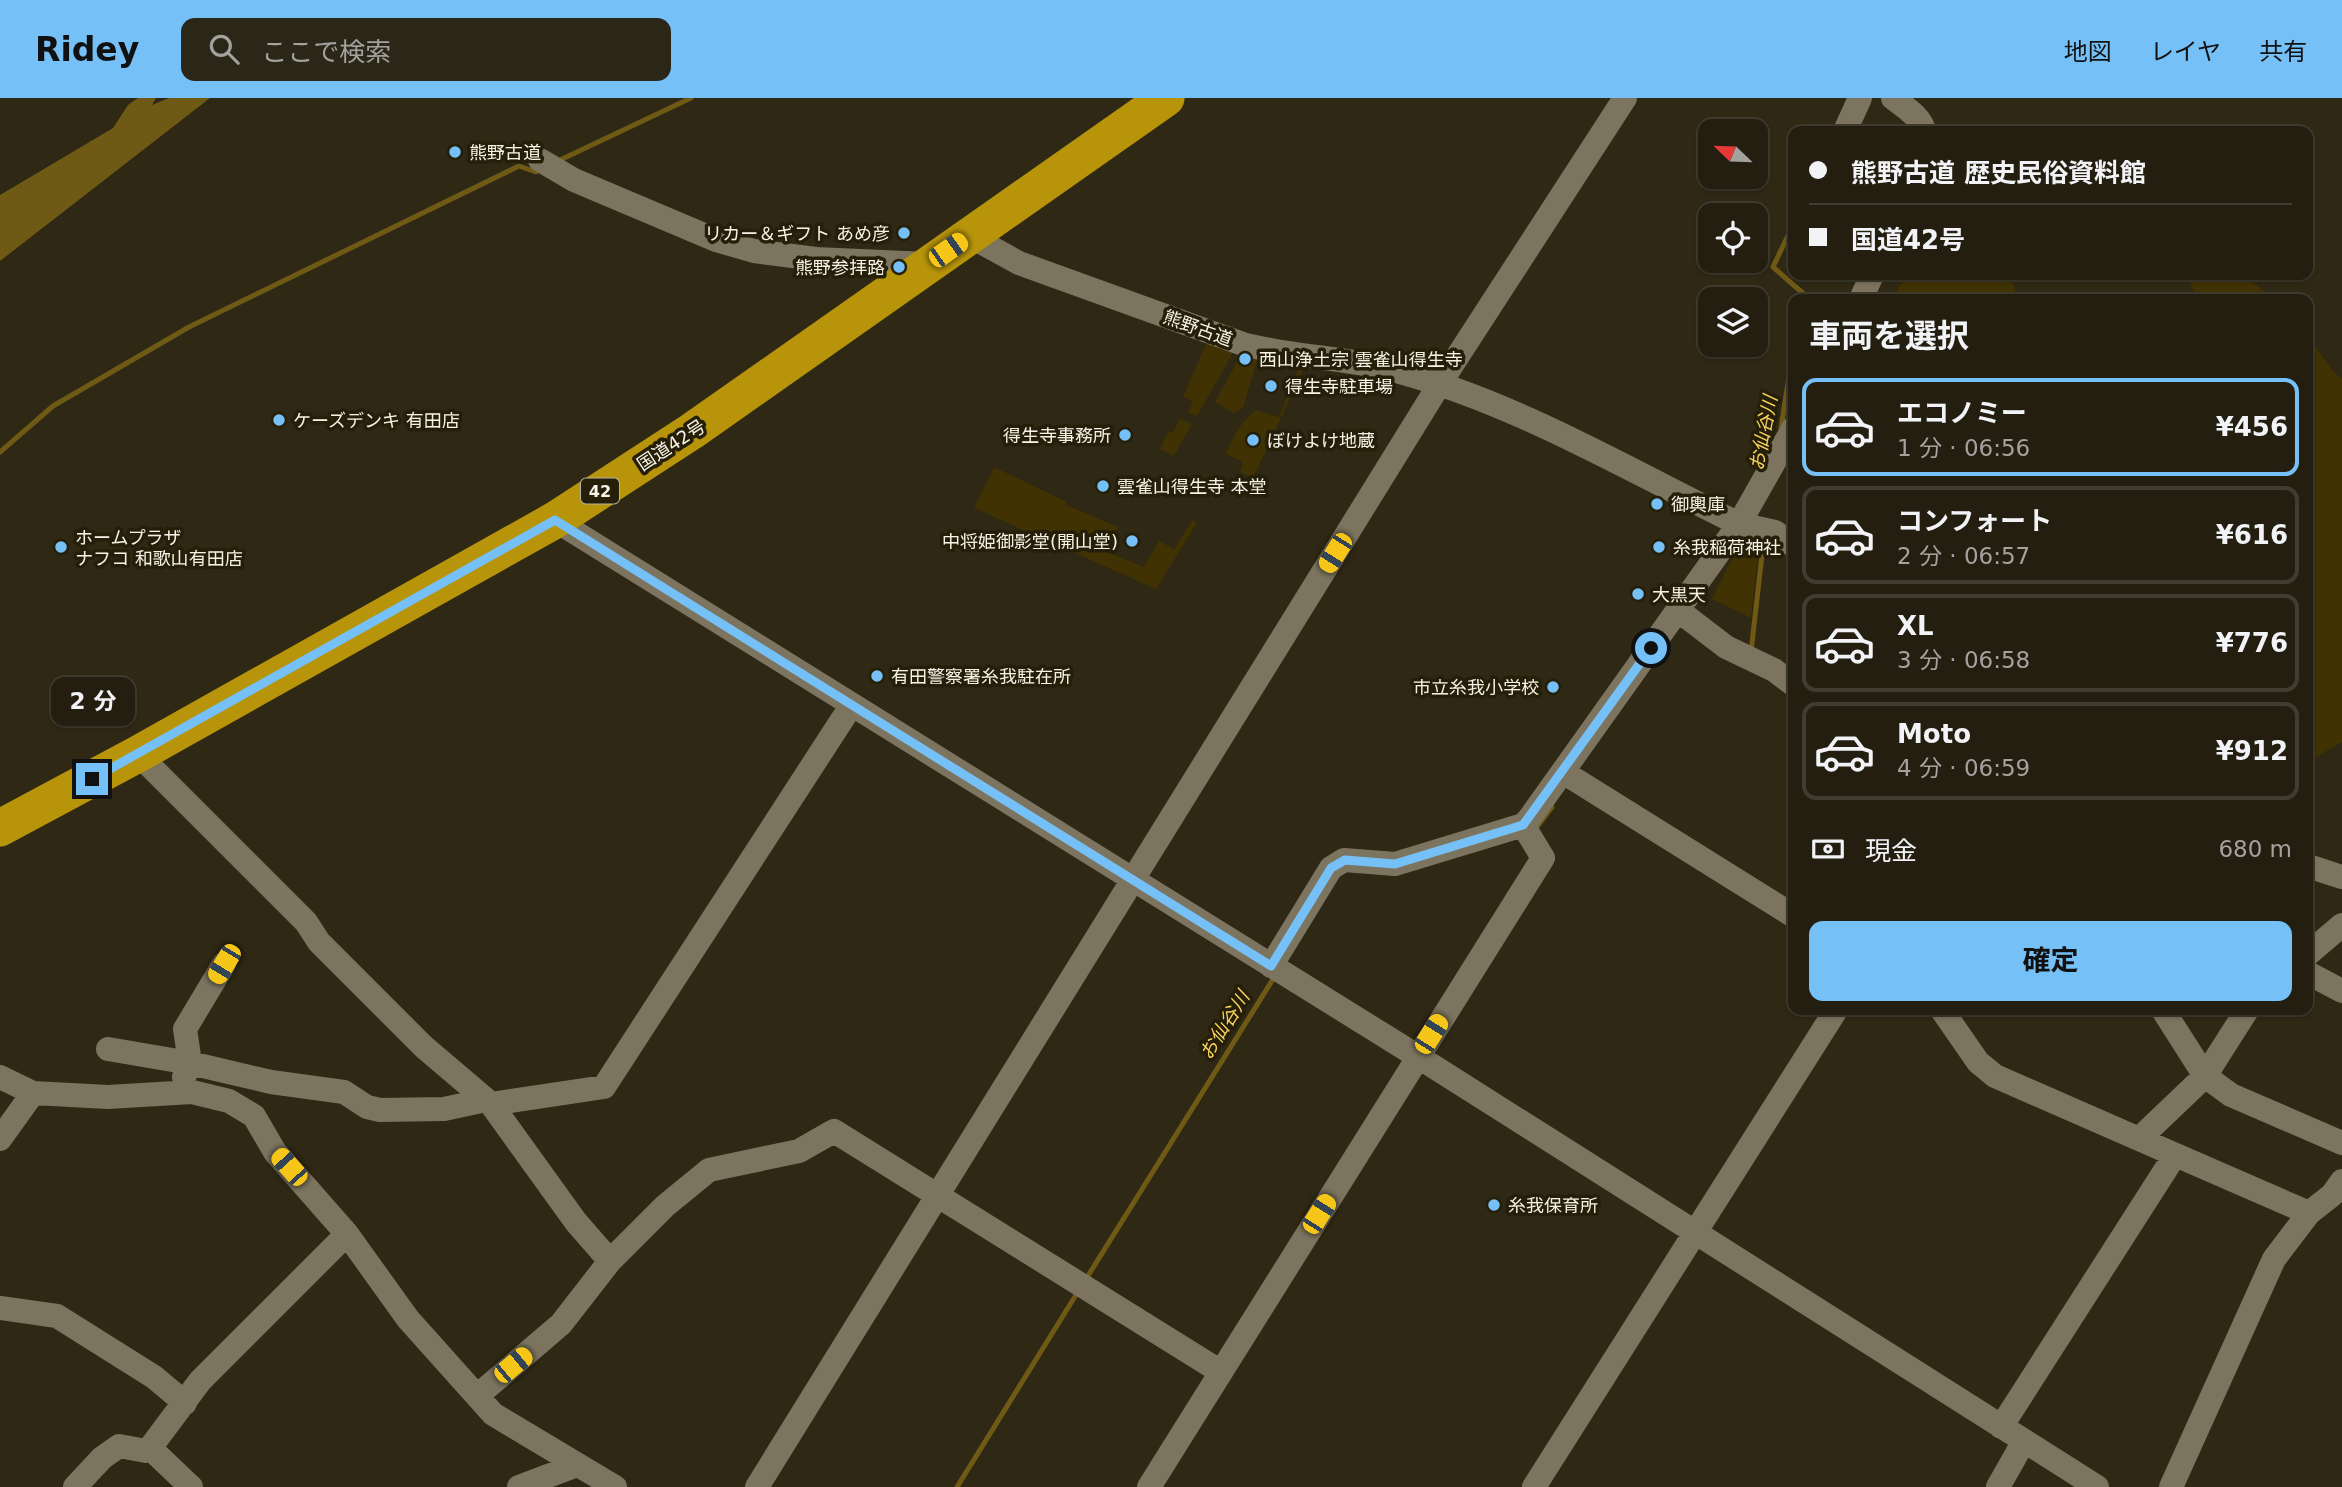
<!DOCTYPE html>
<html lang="ja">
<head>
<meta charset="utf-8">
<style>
  :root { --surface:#231e0f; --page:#2b2718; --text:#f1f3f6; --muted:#a3a29e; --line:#403c2f; --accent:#75c0f6 }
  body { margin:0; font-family:"DejaVu Sans","Noto Sans JP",sans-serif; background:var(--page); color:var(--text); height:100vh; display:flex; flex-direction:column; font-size:26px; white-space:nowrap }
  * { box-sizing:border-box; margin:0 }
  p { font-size:23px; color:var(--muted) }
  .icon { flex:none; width:38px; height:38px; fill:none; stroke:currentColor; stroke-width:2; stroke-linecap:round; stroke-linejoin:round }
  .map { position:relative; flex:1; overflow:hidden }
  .drawer { position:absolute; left:1788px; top:196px; width:525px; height:721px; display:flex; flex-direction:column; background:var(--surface); border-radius:14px; box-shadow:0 2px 5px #0004,0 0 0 2px var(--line) }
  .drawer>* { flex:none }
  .guide { position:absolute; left:1788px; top:28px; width:525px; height:154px; border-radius:14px; box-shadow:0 2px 5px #0004,0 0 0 2px var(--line); display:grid; align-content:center; height:154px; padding:0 21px; background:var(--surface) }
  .needle { width:46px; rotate:293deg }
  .controls { position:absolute; left:1698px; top:21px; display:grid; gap:14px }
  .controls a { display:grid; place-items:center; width:70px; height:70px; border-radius:14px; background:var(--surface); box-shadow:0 2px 5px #0004,0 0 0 2px var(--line); font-size:35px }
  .end { position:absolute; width:32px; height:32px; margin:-16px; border:9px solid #75c0f6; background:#111; box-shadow:0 0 0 4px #111 }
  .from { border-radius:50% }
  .bubble { position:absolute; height:49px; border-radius:14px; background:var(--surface); box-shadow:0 2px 5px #0004,0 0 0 2px var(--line); font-size:23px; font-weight:700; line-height:49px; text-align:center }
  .car { position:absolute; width:21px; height:42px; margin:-21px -10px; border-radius:9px; box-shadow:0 0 5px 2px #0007; background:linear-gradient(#f5c518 24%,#345 0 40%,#f5c518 0 76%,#345 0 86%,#f5c518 0) }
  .guide b { display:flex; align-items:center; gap:24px; height:66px; font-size:26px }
  .guide b+b { border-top:2px solid var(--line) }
  .guide i { width:18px; height:18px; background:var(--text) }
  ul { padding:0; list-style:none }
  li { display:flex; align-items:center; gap:21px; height:98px; margin:0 14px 10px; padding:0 7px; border:4px solid var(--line); border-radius:14px }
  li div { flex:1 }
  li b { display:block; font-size:26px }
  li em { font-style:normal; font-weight:700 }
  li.on { border-color:var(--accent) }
  li>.icon { width:63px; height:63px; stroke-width:1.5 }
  h2 { padding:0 21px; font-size:32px; line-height:84px }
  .pay { display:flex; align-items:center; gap:18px; height:77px; padding:0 21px; font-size:26px }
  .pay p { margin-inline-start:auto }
  .cta { display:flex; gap:14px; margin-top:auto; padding:14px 21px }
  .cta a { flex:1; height:80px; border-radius:14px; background:var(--accent); color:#111; font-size:28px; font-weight:700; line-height:80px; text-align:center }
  header { display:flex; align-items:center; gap:42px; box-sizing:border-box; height:98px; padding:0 35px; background:var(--accent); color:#111 }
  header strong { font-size:33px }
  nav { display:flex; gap:38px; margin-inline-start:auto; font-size:24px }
  .search { width:490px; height:63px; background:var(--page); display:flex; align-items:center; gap:18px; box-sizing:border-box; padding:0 24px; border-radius:14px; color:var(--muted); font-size:26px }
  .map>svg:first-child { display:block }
</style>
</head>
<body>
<header>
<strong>Ridey</strong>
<div class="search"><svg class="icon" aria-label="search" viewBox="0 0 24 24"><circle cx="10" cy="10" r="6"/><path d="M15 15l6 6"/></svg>ここで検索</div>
<nav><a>地図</a><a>レイヤ</a><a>共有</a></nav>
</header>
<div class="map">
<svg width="2342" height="1389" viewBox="0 0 2342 1389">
  <rect width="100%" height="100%" fill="#2f2814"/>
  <path fill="#403202" d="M1907,177H2009L2019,201H1891Z
    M2188,177H2244L2273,201H2196Z
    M2308,238L2333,273L2342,281V644L2316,659H2308Z
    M1207,244L1234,253L1197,318L1188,314L1193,303L1183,299Z
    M1242,255L1258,259L1243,310L1233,315L1215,304Z
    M1300,268L1304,270L1253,380L1240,374L1243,364L1226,356C1233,339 1241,323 1256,312L1279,319Z
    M1180,321L1192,326L1174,358L1160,351L1168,333L1173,335Z
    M994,369L1067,404L1066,407L1118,429L1107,454L1144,469L1159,443L1174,451L1192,422L1197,425L1156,491L974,410Z
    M1744,437L1760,438L1751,520L1712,501Z"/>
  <path fill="#6f5a15" d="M138,0H156L152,7L169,0H210L0,163V97L113,30L128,7Z"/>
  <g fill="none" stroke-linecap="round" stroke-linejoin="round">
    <path stroke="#6f5a15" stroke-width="5" d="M558,63L691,0
      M1794,125L1773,169L1806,198L1805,201
      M1781,330L1794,246
      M0,354L53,308L189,229L519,68L536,74L539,72
      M1751,554L1764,439
      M1537,729L1552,709
      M1086,1181L1275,878
      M957,1389L1079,1192"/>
    <path stroke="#7c745e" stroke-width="24" d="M1893,0C1904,9 1922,19 1924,33
      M1845,33L1860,0
      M540,62L574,82L716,142L754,153L816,161L927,166
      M968,137L1019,165L1243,246C1291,259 1341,259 1389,271C1513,303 1625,370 1739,426L1775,434L1794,448
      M1861,201L1872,177
      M555,422L1417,958L2097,1389
      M1679,513L1726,549L1774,572L1794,587
      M138,656L306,824L319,844L424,949L491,1006L576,1124L610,1163
      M1563,674L1794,818
      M2308,768L2342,779
      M2308,856L2342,827
      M1271,868L1331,770L1344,762L1395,766L1523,727L1529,721L1739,426L1794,329
      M2308,875L2342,893
      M1942,912L1978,964L1995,978L2139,1041
      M2163,912L2205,978L2231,997L2342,1045
      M108,951L190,965L271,984L344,994L367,1009L380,1012L444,1011L486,1002
      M0,979L33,995L108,999L192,994L229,1003L254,1018L275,1054L347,1136L408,1221L493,1316L615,1389
      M184,979L190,965L185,931L224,866
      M491,1006L604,989L851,608
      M0,1041L33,995
      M2309,1115L2332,1097L2342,1083
      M0,1210L57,1218L154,1279L185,1305
      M477,1298L561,1226L610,1163L665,1108L709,1072L799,1053L834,1033L1221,1274
      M2001,1329L2175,1057
      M75,1389L102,1360L119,1348L146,1353L150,1350
      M191,1389L150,1350L200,1283L347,1136
      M519,1389L577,1367
      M757,1389L1439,287L1625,0
      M1149,1389L1543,760L1523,727
      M1534,1389L1836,912
      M1998,1389L2024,1343
      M2171,1389L2274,1161L2309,1115L2139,1041L2205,978L2247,912"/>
    <path stroke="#b7940a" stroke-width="37" d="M0,730L138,656L555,422L692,333L1166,0"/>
  </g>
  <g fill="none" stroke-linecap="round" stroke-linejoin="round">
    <path stroke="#75c0f6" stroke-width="9" d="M92,681L555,422L1271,868L1331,770L1345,762L1395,766L1523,727L1651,550"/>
  </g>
  <g fill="#75c0f6" stroke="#251f0a" stroke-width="2.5">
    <circle cx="455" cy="54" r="7"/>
    <circle cx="904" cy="135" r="7"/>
    <circle cx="899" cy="169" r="7"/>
    <circle cx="1245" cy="261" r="7"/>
    <circle cx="1271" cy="288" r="7"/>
    <circle cx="279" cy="322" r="7"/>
    <circle cx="1125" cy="337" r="7"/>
    <circle cx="1253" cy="342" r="7"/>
    <circle cx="1103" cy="388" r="7"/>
    <circle cx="1657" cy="406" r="7"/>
    <circle cx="1132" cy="443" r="7"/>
    <circle cx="61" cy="449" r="7"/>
    <circle cx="1659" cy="449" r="7"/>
    <circle cx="1638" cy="496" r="7"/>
    <circle cx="877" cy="578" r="7"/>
    <circle cx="1553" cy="589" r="7"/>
    <circle cx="1494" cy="1107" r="7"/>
  </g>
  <g text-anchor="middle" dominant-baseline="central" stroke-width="7" stroke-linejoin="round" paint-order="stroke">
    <rect fill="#251f0a" stroke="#b7b3a3" stroke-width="2" x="581" y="380.5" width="38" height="25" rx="5"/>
    <g font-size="16" font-weight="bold" fill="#f6f2e5">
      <text x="600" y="393">42</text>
    </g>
    <g font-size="18" fill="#f6f2e5" stroke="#251f0a" text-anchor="start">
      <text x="469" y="54">熊野古道</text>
      <text x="890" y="135" text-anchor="end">リカー＆ギフト あめ彦</text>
      <text x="885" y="169" text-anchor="end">熊野参拝路</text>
      <text x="1259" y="261">西山浄土宗 雲雀山得生寺</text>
      <text x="1285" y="288">得生寺駐車場</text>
      <text x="293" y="322">ケーズデンキ 有田店</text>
      <text x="1111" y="337" text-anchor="end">得生寺事務所</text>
      <text x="1267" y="342">ぼけよけ地蔵</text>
      <text x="1117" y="388">雲雀山得生寺 本堂</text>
      <text x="1671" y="406">御輿庫</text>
      <text x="75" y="439">ホームプラザ<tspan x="75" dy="21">ナフコ 和歌山有田店</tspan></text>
      <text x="1118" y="443" text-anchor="end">中将姫御影堂(開山堂)</text>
      <text x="1673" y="449">糸我稲荷神社</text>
      <text x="1652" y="496">大黒天</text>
      <text x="891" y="578">有田警察署糸我駐在所</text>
      <text x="1539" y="589" text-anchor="end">市立糸我小学校</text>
      <text x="1508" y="1107">糸我保育所</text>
    </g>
    <g font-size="18" fill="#f6f2e5" stroke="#251f0a">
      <text transform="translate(1198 230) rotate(20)">熊野古道</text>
      <text transform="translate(671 347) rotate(-33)">国道42号</text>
    </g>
    <g font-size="19" font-style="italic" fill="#f8d25d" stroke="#251f0a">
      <text transform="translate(1763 335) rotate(-79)">お仙谷川</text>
      <text transform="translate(1224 927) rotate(-58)">お仙谷川</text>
    </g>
  </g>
</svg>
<div class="controls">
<a><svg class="needle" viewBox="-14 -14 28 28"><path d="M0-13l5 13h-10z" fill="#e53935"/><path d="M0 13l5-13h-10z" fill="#a3a29e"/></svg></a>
<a><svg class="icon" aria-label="locate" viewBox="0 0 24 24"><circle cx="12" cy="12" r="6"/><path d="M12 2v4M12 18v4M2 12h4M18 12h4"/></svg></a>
<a><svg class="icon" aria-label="layers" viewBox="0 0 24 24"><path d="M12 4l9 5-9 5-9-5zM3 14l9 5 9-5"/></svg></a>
</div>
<i class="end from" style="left:1651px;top:550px"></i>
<i class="end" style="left:92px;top:681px"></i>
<div class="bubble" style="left:51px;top:579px;width:84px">2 分</div>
<i class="car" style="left:948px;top:152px;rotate:55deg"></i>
<i class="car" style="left:1335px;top:455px;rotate:212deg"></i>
<i class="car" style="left:224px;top:866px;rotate:211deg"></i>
<i class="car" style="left:1431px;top:936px;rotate:32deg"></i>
<i class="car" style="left:289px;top:1069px;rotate:318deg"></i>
<i class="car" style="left:1319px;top:1116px;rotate:32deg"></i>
<i class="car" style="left:513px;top:1267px;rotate:50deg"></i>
<div class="guide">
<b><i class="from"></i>熊野古道 歴史民俗資料館</b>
<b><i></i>国道42号</b>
</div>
<section class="drawer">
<h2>車両を選択</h2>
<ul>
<li class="on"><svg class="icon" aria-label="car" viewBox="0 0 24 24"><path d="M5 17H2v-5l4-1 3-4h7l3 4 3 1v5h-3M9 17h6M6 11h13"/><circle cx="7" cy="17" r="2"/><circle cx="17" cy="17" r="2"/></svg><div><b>エコノミー</b><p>1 分 · 06:56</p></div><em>¥456</em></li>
<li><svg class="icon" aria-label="car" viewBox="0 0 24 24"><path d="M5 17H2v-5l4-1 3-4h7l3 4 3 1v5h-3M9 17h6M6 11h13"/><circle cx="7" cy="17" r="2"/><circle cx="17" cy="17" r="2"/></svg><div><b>コンフォート</b><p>2 分 · 06:57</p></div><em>¥616</em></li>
<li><svg class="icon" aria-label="car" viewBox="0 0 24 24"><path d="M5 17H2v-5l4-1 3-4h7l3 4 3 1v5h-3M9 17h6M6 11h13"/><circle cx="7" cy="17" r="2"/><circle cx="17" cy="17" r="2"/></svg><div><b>XL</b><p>3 分 · 06:58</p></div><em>¥776</em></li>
<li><svg class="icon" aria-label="car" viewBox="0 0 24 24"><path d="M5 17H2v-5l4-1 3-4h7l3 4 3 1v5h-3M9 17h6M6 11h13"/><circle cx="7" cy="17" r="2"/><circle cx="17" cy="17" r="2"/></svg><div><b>Moto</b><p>4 分 · 06:59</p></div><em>¥912</em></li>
</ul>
<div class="pay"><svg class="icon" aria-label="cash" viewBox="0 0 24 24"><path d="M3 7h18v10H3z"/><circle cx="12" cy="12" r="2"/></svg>現金<p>680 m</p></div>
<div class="cta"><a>確定</a></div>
</section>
</div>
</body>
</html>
